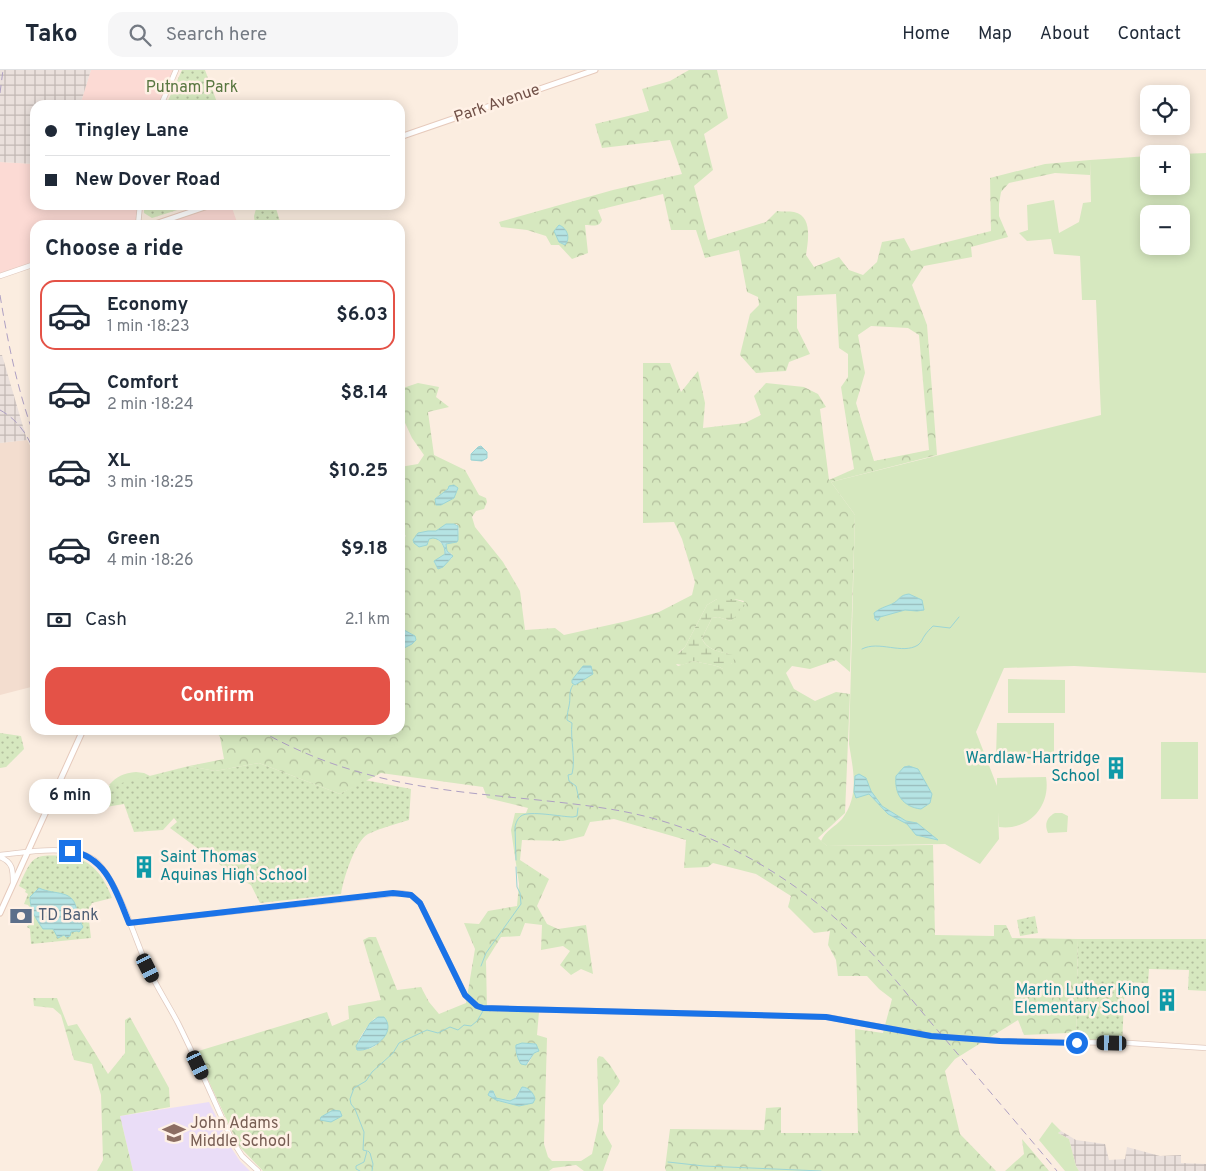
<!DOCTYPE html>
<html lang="en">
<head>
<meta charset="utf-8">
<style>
  :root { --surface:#fff; --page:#f6f6f7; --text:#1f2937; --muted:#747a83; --line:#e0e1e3; --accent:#e45247 }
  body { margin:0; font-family:Overpass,sans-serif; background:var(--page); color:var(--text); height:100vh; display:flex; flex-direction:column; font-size:19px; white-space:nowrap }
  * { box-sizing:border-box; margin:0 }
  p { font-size:16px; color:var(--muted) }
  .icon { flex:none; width:28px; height:28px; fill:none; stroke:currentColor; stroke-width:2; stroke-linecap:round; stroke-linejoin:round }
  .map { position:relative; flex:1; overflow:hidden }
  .panel { position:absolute; left:30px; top:150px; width:375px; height:515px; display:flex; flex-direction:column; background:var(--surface); border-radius:15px; box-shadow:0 2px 12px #0003 }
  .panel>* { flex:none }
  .guide { position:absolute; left:30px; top:30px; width:375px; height:110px; border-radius:15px; box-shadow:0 2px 12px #0003; display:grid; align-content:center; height:110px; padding:0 15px; background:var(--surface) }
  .fabs { position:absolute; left:1140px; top:15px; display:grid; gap:10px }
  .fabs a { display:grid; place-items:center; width:50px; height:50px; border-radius:10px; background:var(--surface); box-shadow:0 2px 12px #0003; font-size:25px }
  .end { position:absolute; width:22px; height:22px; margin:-11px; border:6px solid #1a73e8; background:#fff; box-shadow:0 0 0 2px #fff }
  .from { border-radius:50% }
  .bubble { position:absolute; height:35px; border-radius:15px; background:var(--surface); box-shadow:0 2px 12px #0003; font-size:16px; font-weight:700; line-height:35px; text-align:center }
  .car { position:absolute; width:15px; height:30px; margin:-15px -8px; border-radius:6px; box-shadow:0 0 4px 1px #0007; background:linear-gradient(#222 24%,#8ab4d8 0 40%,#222 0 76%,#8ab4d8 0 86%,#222 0) }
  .guide b { display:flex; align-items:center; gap:18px; height:48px; font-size:19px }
  .guide b+b { border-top:1px solid var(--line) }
  .guide i { width:12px; height:12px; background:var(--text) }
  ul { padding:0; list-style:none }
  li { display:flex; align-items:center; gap:15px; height:70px; margin:0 10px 8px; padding:0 5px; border:2px solid transparent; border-radius:15px }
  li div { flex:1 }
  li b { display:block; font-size:19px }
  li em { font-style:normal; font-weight:700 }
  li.selected { border-color:var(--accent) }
  li>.icon { width:45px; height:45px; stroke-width:1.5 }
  h2 { padding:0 15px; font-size:22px; line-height:60px }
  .pay { display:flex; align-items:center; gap:12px; height:55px; padding:0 15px; font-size:19px }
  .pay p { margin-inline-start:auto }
  .cta { display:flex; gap:10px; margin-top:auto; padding:10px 15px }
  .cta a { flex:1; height:58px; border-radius:15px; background:var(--accent); color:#fff; font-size:20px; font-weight:700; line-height:58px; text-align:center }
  header { display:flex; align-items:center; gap:30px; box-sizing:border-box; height:70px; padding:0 25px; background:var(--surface); border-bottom:1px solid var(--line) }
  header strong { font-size:24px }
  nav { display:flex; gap:28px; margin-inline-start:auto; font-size:18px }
  .search { width:350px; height:45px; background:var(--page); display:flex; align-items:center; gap:12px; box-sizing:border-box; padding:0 18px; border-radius:15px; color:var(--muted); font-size:19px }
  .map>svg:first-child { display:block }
</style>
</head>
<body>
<header>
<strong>Tako</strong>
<div class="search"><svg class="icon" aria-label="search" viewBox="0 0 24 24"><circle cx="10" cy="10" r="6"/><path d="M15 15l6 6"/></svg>Search here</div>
<nav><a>Home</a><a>Map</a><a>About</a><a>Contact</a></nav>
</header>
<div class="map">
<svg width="1206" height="1101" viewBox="0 0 1206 1101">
  <defs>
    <pattern id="industrial-grid" width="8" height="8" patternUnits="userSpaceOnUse" patternTransform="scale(1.25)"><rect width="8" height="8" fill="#eae0dc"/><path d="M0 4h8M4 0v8" fill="none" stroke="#c2b8b4"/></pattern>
    <pattern id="forest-crowns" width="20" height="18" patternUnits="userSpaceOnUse" patternTransform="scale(1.25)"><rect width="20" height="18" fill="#d6e8bf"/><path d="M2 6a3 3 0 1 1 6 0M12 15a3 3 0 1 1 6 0" fill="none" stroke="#b2be9d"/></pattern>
    <pattern id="wetland-marsh" width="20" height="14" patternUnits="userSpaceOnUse" patternTransform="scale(1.25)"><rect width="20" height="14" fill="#d6e8bf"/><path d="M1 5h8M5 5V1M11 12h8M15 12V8" fill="none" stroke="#b2be9d"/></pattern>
    <pattern id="park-dots" width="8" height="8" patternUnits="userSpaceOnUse" patternTransform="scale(1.25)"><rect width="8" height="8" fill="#d6e8bf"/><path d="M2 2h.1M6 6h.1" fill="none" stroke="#b2be9d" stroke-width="1.8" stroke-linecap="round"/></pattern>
    <pattern id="water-rules" width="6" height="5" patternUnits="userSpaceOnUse" patternTransform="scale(1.25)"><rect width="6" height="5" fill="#b5e4e4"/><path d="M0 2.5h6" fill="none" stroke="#98bbbb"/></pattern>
  </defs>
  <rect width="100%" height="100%" fill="#fbede0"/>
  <path fill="#f3ddcf" d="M27,370L35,385V616L0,625V373Z"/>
  <path fill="#fcdad4" d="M91,0H176L161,35H80Z
    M0,92L35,94V135H140L138,155H35V194L0,206Z
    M211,135H231L238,155H152Z"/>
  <path fill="url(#industrial-grid)" d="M0,0H91L80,35H35V94L0,92Z
    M0,285H2L27,370L0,373Z
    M1061,1061L1076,1070L1105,1074L1109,1090L1125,1089L1127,1077L1160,1086L1181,1085V1093L1206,1094V1101H1079L1076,1096L1069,1069L1058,1063Z"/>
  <path fill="#eaddf7" d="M209,1032L232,1079L240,1091L250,1101H133L120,1046Z"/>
  <path fill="#d6e8bf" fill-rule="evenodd" d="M1206,83V603L1074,596L1004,598L976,662L997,716V708L1046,707C1051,736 1029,761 999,757L998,742L999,769L980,794L945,774L827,776L821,771C825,761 835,757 842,749C860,725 853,700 849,674L855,445L831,412L1101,345L1096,230H1082L1080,186L1054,184L1051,169L1027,171L1019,163L1028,160L1027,135L1054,130L1059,163L1079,152L1083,133L1091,132L1090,90L1149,86V116H1181V84ZM1149,144H1181V176H1149Z
    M1008,609L1065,610V643H1008Z
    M997,653H1054V687H996Z
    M1161,672H1198V729H1161Z
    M136,702L144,703L152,707L132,731L109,715C117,706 124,703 136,702Z
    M1055,743H1062L1068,746L1067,762L1048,763C1044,754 1047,747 1055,743Z
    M1052,1052L1061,1061L1058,1063L1069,1069L1076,1096L1079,1101H1065L1039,1070Z"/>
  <path fill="url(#forest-crowns)" fill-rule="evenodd" d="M689,0H717L728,48L704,64L713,100L694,116L708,170L766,152L777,141C783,142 789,141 794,142C813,146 808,171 806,185L814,197L839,187L849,200L863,205L877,192L882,172L904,168L911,181L991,161L990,108L1045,94L1090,90V105L1055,103L1009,113L1001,122L999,134V146L1008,167L971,177L972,187L924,196L912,215L927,255L937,385L831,412L855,445L850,602L836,590L810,599L792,596L786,603L794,619L815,631L836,622L850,624L845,743L818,768L827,776L933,775L935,865L994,866V855H1006L1012,868L1078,869L1076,969L1068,963L1024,965L1018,950L955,989L945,1001L960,1064L996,1101H666L665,1098L670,1059L764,1060L766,1038L781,1037V1063H858L855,959L883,963L892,929L879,919L867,906H838L836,890L828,875L830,861L814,863L788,837L791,826L756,804L713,793L708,797L684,798L686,770L614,749L590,752L584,766L563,771L522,770L520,790L549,809L537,836L547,854L558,859L586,855L593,904L581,899L571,905L560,895L570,881L563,876L541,880L542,855L525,853L520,866L501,867L486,891L487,940L539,942L537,965L547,968L544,1074L548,1087L552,1091H581L592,1084L599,1051L597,989L599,986L603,987L610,995L620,1011L618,1015L603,1035V1060L612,1076L603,1101H584L576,1095L553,1098L549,1101H263L239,1076L195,982L327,942L332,956L349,949L348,936L381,930L363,870L369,867H376L397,920L421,917L429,932L439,944L466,933L475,879L464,853L479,854L488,841L517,836L519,814L511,760L515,743H526L528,738L487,728L483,717L381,703L340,724L259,693L215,701L189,696L224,689L220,667L215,660H400V580L412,574L416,570L400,562V470L406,466L400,461V397L418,394L424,385L412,368L400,342V319L418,313L439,317L436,327L449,337L428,342L434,385L465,400L479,425L486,428L487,432L484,439L476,441L472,447L475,457L503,492L520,521L525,560L555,558L564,565L627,551L659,542L692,525L695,512L682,469L674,452L643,453V293H670L681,322L698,301L705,333L703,358L745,353L761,345L754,326L766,313L804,317L818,324L826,337L820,339L829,410L854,399L841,317L848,307V284L839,278L836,224L797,226V258L810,284L789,292L786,301L756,303L740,285L750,244L759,235L758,227L747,222L739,180L705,188L696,160H671L663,124L598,140L602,150C599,158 592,155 585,155L588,183L572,189L559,175H551L546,166L527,160L501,157L499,152L613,120L682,104L670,70L602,78L595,54L649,41L642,19L670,11ZM871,256L908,258L919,265L929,380L874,391L856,333L865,303L858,265ZM448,419L454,428L438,435L435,429ZM447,454H457L459,459L457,472L446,474L447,481L452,484V488L438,499L434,492L445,484L443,475L435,467L429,469L427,475L419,477L414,468C421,460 427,463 435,461C439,461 443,456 447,454ZM717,529H734L744,531L731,551L718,547L712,548L702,568C705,578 718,582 729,584L732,593L723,599C715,594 703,594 694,591L678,596L676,594L679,582L685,577L707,535ZM375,948L388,955C386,970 373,982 357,980C356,970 368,955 375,948ZM534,973L538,982L534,983L528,994L519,992L515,978ZM522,1017L526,1018L534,1025L531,1033L516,1035L506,1033L488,1025L494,1022L496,1028L505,1031H513Z
    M33,928H57L68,956L77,954L108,1004L125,983V950L130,947L169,1018L170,1037L120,1046L133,1101H97L103,1090L101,1025L92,994L74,990L61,945L53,938L34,936Z
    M1022,1069L1049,1101H1005L1024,1084Z"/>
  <path fill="url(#wetland-marsh)" d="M717,529H734L746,533V535L740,539L739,543L731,551L718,547L712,548L702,568C705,580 722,582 733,585L734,591L726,599H723C715,594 703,594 694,591L682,595L676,594V586L685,577L707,535Z"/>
  <path fill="url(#park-dots)" d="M182,0H205L218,35H166Z
    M144,135H193L152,148L144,143Z
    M257,135H275L281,155H255L254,146Z
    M0,663L21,666L24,679L6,697L0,698Z
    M259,693L340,724L365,710L411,719L409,750C396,754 381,758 368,764C355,771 343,810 341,824L260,833L251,815L238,808L170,758L177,752L174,748L163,760L134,762L124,734L87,740L90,721L189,696L215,701Z
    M69,786C93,790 104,807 112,828L92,833L88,842L91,868L31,874L30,859L27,857C32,849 34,842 28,835L24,834L28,824L25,822L26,820L19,816C34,783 33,785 69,786Z
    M1035,846L1038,863L1020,866L1017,850Z
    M1078,869H1206V921L1188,920L1189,900L1149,899L1148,913L1125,912L1122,974L1076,969Z"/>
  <path fill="url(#water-rules)" stroke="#9cd5d5" d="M559,155C567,158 571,168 565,175L559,172L554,161Z
    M481,376L487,382V388L482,391L471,390V384L478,377Z
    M454,415L458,418L454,428L441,435H436L435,429L448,419L449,416Z
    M446,454H454L458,456V470L457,472L446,474L447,481L453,486L443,497L438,499L434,491L445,484C445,476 441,469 433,468L429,469L427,475L419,477L414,473L413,470L418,463L428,461H436Z
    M909,524L922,530L924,540L917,541L905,540L880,547L878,551L875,549L874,543C880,538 885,537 892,534C900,530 899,525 909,524Z
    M404,560L415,566L416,570L412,574L400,580V562Z
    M583,596H591L593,604L575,615L572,613V610Z
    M909,696L918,699L932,724L930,733L921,739C903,737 894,724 896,706L904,697Z
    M859,704L866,708L871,721L882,736L906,751L917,753L938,770L916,765L907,754L888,744L869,724L856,728L854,722L855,706Z
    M39,818C56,826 74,818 77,842L82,843L81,853L83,857L79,862L77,861L71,862L70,866L66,867L64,865L58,868L53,859H43C36,849 30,840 30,827Z
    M378,947H384C398,963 372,982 357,980L356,976L370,953Z
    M522,973L536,974L539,981L534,983L526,995L521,994C518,990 515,980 516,975Z
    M522,1017C528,1017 534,1023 535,1029L533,1033L519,1036L496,1030L488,1025L490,1021H493L496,1028L510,1031L516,1028Z
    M333,1040L340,1041L342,1046L331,1052L320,1050L321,1047Z"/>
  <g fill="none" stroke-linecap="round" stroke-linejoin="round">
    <path stroke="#9cd5d5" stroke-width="1" d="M862,579C879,570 902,585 918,575C922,572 922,569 925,565C927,562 930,559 933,556L950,558L959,547
      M573,615C568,622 571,628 569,636C568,641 567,644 567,650L572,653C570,670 576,688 572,704L568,705L569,711L576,716L579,729
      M516,790L515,757C516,753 517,749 521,746C529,740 562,747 573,747L577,746L578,738
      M481,896L486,883L521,834L520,823L517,817L516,797
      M368,1081L370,1083L373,1094L372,1101
      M668,1092L704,1096L821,1101
      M360,1101L356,1099V1096L364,1092L367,1081L363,1080L364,1062L355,1039L351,1034L350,1029L354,1018L366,1011L372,1002L393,983L399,973L427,960L438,963L450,957L458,960L464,955L471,956L477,951L483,941"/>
    <defs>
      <path id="tertiary" d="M161,35L176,0
        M138,155L140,135
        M0,206L35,194
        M0,785C27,782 69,774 93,789C116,805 135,869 147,896C156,916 168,934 178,953C197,991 214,1031 232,1070L242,1086L258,1101
        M0,787C13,792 13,800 13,813
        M129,853L401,823L411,825L420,833L465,925L477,936L483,938L827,947L931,966L1000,971L1129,973L1206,978"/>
      <path id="secondary" d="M400,67L595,0
        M152,155L211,135
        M0,843L83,660"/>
    </defs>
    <use href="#tertiary" stroke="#e1cabf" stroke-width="6"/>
    <use href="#secondary" stroke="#e6cabc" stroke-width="7"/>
    <use href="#tertiary" stroke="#fff" stroke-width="4.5"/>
    <use href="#secondary" stroke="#fff" stroke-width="5"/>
    <path stroke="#aea0c3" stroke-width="1" stroke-dasharray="8 5" stroke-linecap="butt" d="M0,23L3,0
      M0,225C8,274 18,322 35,368
      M0,340C18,350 27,364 35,383
      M259,660C294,680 331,695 370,705C451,727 538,726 621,741C712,758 795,807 861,872C887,898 909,927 933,955C974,1003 1016,1052 1057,1101"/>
  </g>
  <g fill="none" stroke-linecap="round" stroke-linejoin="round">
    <path stroke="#1a73e8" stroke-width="6" d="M70,781C107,786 117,824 129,853L393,823L411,825L420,833L465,925L477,936L483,938L826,947L931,966L1000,971L1077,973"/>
  </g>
  <defs>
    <symbol id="building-bare" viewBox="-9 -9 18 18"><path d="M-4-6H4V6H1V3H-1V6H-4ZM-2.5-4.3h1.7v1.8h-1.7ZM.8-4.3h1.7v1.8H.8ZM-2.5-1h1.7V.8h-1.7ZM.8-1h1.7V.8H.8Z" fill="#0f9aa8" stroke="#fff1e6" stroke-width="2.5" paint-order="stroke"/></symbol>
    <symbol id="bank-bare" viewBox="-9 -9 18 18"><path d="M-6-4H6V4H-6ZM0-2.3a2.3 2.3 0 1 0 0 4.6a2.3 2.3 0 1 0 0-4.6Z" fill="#5c6f8a" stroke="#fff1e6" stroke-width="2.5" paint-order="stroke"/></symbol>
    <symbol id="school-bare" viewBox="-9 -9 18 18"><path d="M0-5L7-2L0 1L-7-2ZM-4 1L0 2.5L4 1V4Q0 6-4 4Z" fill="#8d6e63" stroke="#fff1e6" stroke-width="2.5" paint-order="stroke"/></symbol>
  </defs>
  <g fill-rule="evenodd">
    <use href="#building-bare" x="1100" y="682" width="32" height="32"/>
    <use href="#building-bare" x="128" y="781" width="32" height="32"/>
    <use href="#bank-bare" x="5" y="830" width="32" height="32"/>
    <use href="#building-bare" x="1151" y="914" width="32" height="32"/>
    <use href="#school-bare" x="158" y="1047" width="32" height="32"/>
  </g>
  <g text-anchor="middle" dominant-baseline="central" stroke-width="5" stroke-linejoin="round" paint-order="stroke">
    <g font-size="16" fill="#597741" stroke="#fff1e6">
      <text x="192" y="18">Putnam Park</text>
    </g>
    <g font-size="16" fill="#715148" stroke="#fff1e6">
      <text transform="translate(497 34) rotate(-19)">Park Avenue</text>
    </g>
    <g font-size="16" fill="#0d838f" stroke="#fff1e6" text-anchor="end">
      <text x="1100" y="689">Wardlaw-Hartridge<tspan x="1100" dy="18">School</tspan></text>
      <text x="160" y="788" text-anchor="start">Saint Thomas<tspan x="160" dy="18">Aquinas High School</tspan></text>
      <text x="1150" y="921">Martin Luther King<tspan x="1150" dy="18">Elementary School</tspan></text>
    </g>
    <g font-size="16" fill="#4e5e75" stroke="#fff1e6" text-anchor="start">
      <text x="38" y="846">TD Bank</text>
    </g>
    <g font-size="16" fill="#785e54" stroke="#fff1e6" text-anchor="start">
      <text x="190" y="1054">John Adams<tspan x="190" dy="18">Middle School</tspan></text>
    </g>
  </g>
</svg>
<div class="fabs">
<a><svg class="icon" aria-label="locate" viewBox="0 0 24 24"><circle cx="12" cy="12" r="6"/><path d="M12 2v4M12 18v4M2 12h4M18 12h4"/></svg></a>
<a>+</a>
<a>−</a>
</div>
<i class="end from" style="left:1077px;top:973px"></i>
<i class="end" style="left:70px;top:781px"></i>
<div class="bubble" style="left:29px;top:709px;width:82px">6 min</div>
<i class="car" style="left:148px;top:898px;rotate:153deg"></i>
<i class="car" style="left:1112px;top:973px;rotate:271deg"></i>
<i class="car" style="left:198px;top:995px;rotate:155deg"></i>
<div class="guide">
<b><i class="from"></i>Tingley Lane</b>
<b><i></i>New Dover Road</b>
</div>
<section class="panel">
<h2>Choose a ride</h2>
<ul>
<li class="selected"><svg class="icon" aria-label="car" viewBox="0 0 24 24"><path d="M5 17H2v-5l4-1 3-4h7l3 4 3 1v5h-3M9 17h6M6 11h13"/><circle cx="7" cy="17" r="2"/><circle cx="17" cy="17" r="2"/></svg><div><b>Economy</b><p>1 min · 18:23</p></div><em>$6.03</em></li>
<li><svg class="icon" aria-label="car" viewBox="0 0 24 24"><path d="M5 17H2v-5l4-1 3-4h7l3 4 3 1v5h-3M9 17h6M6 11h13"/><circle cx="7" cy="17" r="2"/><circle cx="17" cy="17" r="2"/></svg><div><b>Comfort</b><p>2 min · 18:24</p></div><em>$8.14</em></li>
<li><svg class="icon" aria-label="car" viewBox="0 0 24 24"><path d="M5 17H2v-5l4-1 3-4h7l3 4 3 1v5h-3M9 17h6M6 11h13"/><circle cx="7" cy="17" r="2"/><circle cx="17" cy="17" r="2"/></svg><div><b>XL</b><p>3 min · 18:25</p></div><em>$10.25</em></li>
<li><svg class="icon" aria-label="car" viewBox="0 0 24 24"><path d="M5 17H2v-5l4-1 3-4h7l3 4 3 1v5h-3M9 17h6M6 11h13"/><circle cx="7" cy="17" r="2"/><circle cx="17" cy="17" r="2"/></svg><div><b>Green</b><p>4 min · 18:26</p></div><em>$9.18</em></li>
</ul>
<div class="pay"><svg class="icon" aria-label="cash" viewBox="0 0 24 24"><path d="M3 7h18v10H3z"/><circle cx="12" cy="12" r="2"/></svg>Cash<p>2.1 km</p></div>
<div class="cta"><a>Confirm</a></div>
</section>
</div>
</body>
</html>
